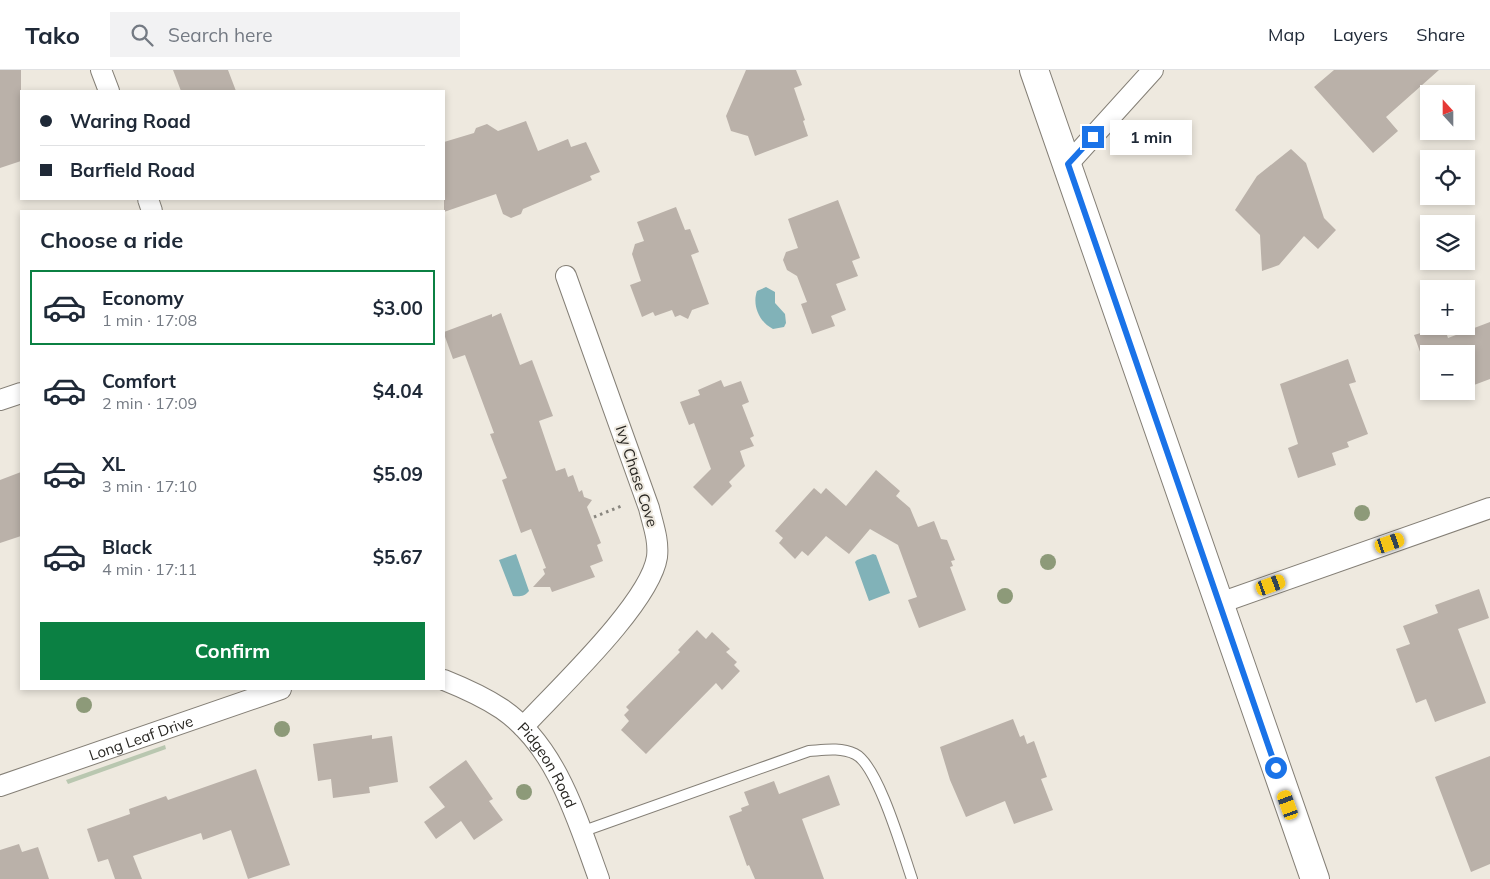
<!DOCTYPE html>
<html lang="en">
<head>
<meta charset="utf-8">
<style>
  :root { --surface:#fff; --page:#f2f2f3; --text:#1f2937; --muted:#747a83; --line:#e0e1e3; --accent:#0b8043 }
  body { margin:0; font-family:Mulish,sans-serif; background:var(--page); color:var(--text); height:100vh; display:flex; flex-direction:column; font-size:19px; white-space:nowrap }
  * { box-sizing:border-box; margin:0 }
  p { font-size:16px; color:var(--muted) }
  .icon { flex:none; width:28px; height:28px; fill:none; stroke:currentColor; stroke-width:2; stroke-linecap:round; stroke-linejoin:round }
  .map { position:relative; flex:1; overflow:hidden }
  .panel { position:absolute; left:20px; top:140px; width:425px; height:480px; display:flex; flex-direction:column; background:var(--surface); border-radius:0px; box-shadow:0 2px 8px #0003 }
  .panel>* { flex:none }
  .hud { position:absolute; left:20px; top:20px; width:425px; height:110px; border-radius:0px; box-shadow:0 2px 8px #0003; display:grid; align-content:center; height:110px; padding:0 20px; background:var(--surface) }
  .needle { width:32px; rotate:339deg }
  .fabs { position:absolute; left:1420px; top:15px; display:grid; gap:10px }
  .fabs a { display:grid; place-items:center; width:55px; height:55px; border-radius:0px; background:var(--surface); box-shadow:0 2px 8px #0003; font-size:25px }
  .end { position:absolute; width:22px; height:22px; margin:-11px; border:6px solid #1a73e8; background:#fff; box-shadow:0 0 0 2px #fff }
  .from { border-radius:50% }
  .bubble { position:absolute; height:35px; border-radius:0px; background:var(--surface); box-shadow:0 2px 8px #0003; font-size:16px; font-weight:700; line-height:35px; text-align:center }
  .car { position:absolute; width:15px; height:30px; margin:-15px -8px; border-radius:6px; box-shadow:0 0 4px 1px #0007; background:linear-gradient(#f5c518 24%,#345 0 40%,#f5c518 0 76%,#345 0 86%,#f5c518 0) }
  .hud b { display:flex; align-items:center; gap:18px; height:48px; font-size:19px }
  .hud b+b { border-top:1px solid var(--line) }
  .hud i { width:12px; height:12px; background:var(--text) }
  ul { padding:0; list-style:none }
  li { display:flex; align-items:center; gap:15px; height:75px; margin:0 10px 8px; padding:0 10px; border:2px solid transparent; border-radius:0px }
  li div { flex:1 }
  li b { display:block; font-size:19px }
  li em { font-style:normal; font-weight:700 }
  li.active { border-color:var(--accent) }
  li>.icon { width:45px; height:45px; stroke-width:1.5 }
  h2 { padding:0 20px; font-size:22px; line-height:60px }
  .cta { display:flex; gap:10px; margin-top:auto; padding:10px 20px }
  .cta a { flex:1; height:58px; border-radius:0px; background:var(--accent); color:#fff; font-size:20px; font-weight:700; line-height:58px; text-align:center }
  header { display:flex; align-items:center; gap:30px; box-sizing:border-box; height:70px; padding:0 25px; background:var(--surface); border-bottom:1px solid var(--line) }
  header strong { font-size:24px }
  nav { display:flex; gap:28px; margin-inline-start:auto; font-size:18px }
  .search { width:350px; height:45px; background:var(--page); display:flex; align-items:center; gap:12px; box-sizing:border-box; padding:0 18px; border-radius:0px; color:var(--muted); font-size:19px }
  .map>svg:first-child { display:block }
</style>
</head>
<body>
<header>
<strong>Tako</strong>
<div class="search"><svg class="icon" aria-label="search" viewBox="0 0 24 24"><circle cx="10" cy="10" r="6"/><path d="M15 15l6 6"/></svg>Search here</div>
<nav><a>Map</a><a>Layers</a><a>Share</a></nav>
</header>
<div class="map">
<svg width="1490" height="809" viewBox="0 0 1490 809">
  <rect width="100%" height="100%" fill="#eee9df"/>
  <path fill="#b9c7b0" d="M165,675L166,679L68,714L66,710Z"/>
  <path fill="#81b2b8" d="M766,217L775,222V233L785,244L786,253L784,257L773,259C759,252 752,235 757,221Z
    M516,484L529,521C525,526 520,527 513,526L499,490Z
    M873,484L876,485L890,523L869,531L855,492L857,490Z"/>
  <path fill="#bab1a9" d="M0,0H21V91L0,98Z
    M173,0H228L236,21H181Z
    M746,0H796L802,15L794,18L805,50L803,51L808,66L755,86L748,66L731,61L726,46Z
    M1334,0H1439L1386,47L1398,61L1373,83L1314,17Z
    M526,51L538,81L568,69L571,77L586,72L600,102L590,106L592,110L523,139L521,144L511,148L503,144L496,124L444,142V72L474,63L476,58L487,54L498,61Z
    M1291,79L1306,93L1324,148L1336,160L1318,179L1304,166L1279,195L1262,201L1260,165L1235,140L1257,106Z
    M838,130L860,188L852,191L858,206L836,214L846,240L831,246L835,256L812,264L801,234L807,232L797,206L787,200L783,190L786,182L798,178L788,149Z
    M676,137L685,160L690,159L699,182L691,185L709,234L692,240L688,249L680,245L675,247L672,240L655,246L653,242L642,247L630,215L641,211L632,184L635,174L644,171L637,152Z
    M501,243L520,295L532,290L553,346L539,351L556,401L565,398L568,407L573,405L579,422L582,420L584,427L592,430L587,437L601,473L597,475L603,491L590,496L595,507L552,522L550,517H533L545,504L543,499L546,498L531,459L521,463L502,410L507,408L490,364L494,363L465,285L453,289L444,264V262L492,244V247Z
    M1490,252V309L1466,318V284H1429V307L1414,265L1444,256L1448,268Z
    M1348,289L1356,312L1349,314L1368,364L1347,372L1349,377L1332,383L1336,395L1298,408L1288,378L1298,374L1280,314Z
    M721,310L724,317L741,311L749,332L742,335L754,366L750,368L754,376L740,381L745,396L729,412L732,416L712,436L693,417L711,399L694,353L689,355L680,332L700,325L698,320Z
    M1434,321H1457L1437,329Z
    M876,400L900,421L896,426L910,438L918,457L934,451L941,469L947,470L955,490L951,491L953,496L950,497L966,540L919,558L908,530L917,527L898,475L870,459L849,484L826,466L808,486L802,481L795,489L779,473L783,468L775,461L814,418L821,424L826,418L846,436Z
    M21,402V466L0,473V410Z
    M1479,519L1489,548L1458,559L1486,633L1435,652L1426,629L1416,633L1396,579L1410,574L1403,556L1438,543L1435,535Z
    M697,560L706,569L712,562L730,579L726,582L737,592L734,595L740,601L722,620L716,613L646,684L621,660L629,651L624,645L629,640L626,637L680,582L678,580Z
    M1013,649L1020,667L1024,665L1027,674L1034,671L1047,707L1041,709L1053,740L1014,754L1005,731L966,747L950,710L940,677Z
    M372,665V669L392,666L398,712L369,717L370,723L333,728L331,709L318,711L313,674Z
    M1490,686V794L1471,802L1435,707Z
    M466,690L493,729L489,731L503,750L474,770L461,751L436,769L424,752L445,737L429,717Z
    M256,699L290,795L248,809L231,760L203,770L201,763L133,786L142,809H115L108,789L98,792L87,759L130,744L129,739L166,726L168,730Z
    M829,705L840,735L802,749L824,809H755L749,795L747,796L729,746L742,741L741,738L749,735L744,722L774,711L779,724Z
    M19,774L22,782L38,777L49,809H0V780Z"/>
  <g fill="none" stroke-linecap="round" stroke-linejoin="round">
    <defs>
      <path id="lane" d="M581,762L809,681C824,680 840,677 855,684C878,695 903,783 912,809"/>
      <g id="street">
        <path d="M101,0L109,21"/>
        <path d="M1068,94L1153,0"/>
        <path d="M148,129L152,141"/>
        <path d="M0,330L21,323"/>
        <path d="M1220,533L1490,438"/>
        <path id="s1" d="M444,610C464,618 484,627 502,639C557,677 577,749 599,809"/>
        <path d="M523,657C557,620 650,533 657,487C659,470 653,455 649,438L566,206"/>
        <path id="s2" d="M0,716L281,619"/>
      </g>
      <path id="secondary" d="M1034,0L1315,809"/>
    </defs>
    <use href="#lane" stroke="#847f76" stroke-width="12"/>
    <use href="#street" stroke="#847f76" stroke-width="22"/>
    <use href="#secondary" stroke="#847f76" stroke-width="30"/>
    <path stroke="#89867f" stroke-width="3" stroke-dasharray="2.5 4" stroke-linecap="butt" d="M594,447L624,435"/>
    <use href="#lane" stroke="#fff" stroke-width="10"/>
    <use href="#street" stroke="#fff" stroke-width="20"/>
    <use href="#secondary" stroke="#fff" stroke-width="28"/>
  </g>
  <g fill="#8d9a79">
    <circle cx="1362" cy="443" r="8"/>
    <circle cx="1048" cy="492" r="8"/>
    <circle cx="1005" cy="526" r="8"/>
    <circle cx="84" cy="635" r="8"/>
    <circle cx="282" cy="659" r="8"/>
    <circle cx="524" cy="722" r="8"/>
  </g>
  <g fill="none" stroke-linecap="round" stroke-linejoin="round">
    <path stroke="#1a73e8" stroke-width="6" d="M1093,67L1068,94L1276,698"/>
  </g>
  <g text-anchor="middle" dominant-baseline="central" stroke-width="4" stroke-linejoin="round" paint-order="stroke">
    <g font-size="15" fill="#282622" stroke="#eee9df">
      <text transform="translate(637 406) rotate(72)">Ivy Chase Cove</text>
      <text stroke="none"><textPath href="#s2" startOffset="149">Long Leaf Drive</textPath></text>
      <text stroke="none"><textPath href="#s1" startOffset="138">Pidgeon Road</textPath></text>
    </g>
  </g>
</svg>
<div class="fabs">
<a><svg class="needle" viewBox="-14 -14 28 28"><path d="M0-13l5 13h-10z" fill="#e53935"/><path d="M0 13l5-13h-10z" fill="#747a83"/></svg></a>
<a><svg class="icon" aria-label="locate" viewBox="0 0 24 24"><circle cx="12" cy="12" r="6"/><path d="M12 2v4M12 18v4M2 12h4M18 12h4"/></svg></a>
<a><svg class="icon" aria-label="layers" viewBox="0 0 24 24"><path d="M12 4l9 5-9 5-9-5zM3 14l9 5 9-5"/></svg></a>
<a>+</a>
<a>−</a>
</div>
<i class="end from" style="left:1276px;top:698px"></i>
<i class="end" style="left:1093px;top:67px"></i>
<div class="bubble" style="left:1110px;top:50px;width:82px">1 min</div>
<i class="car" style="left:1390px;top:473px;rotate:71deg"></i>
<i class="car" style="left:1271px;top:515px;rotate:70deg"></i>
<i class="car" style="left:1288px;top:735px;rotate:340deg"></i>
<div class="hud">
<b><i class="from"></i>Waring Road</b>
<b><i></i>Barfield Road</b>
</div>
<section class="panel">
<h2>Choose a ride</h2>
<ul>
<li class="active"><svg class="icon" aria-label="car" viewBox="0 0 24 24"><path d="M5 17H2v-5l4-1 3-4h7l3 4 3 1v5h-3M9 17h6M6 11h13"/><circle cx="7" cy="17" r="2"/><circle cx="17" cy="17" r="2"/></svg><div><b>Economy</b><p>1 min · 17:08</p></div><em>$3.00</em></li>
<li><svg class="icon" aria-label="car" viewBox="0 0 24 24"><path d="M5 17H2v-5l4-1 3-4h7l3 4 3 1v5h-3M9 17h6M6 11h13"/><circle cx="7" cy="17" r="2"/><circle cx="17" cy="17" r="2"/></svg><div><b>Comfort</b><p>2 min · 17:09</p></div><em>$4.04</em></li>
<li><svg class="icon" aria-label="car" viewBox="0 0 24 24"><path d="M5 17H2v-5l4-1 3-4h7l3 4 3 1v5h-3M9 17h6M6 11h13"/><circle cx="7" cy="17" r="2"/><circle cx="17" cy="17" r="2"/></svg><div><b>XL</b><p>3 min · 17:10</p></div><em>$5.09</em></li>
<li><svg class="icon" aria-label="car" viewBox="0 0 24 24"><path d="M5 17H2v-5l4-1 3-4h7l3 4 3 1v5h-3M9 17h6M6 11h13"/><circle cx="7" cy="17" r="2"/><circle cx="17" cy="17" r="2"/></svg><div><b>Black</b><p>4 min · 17:11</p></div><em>$5.67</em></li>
</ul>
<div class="cta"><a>Confirm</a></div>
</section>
</div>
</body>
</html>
